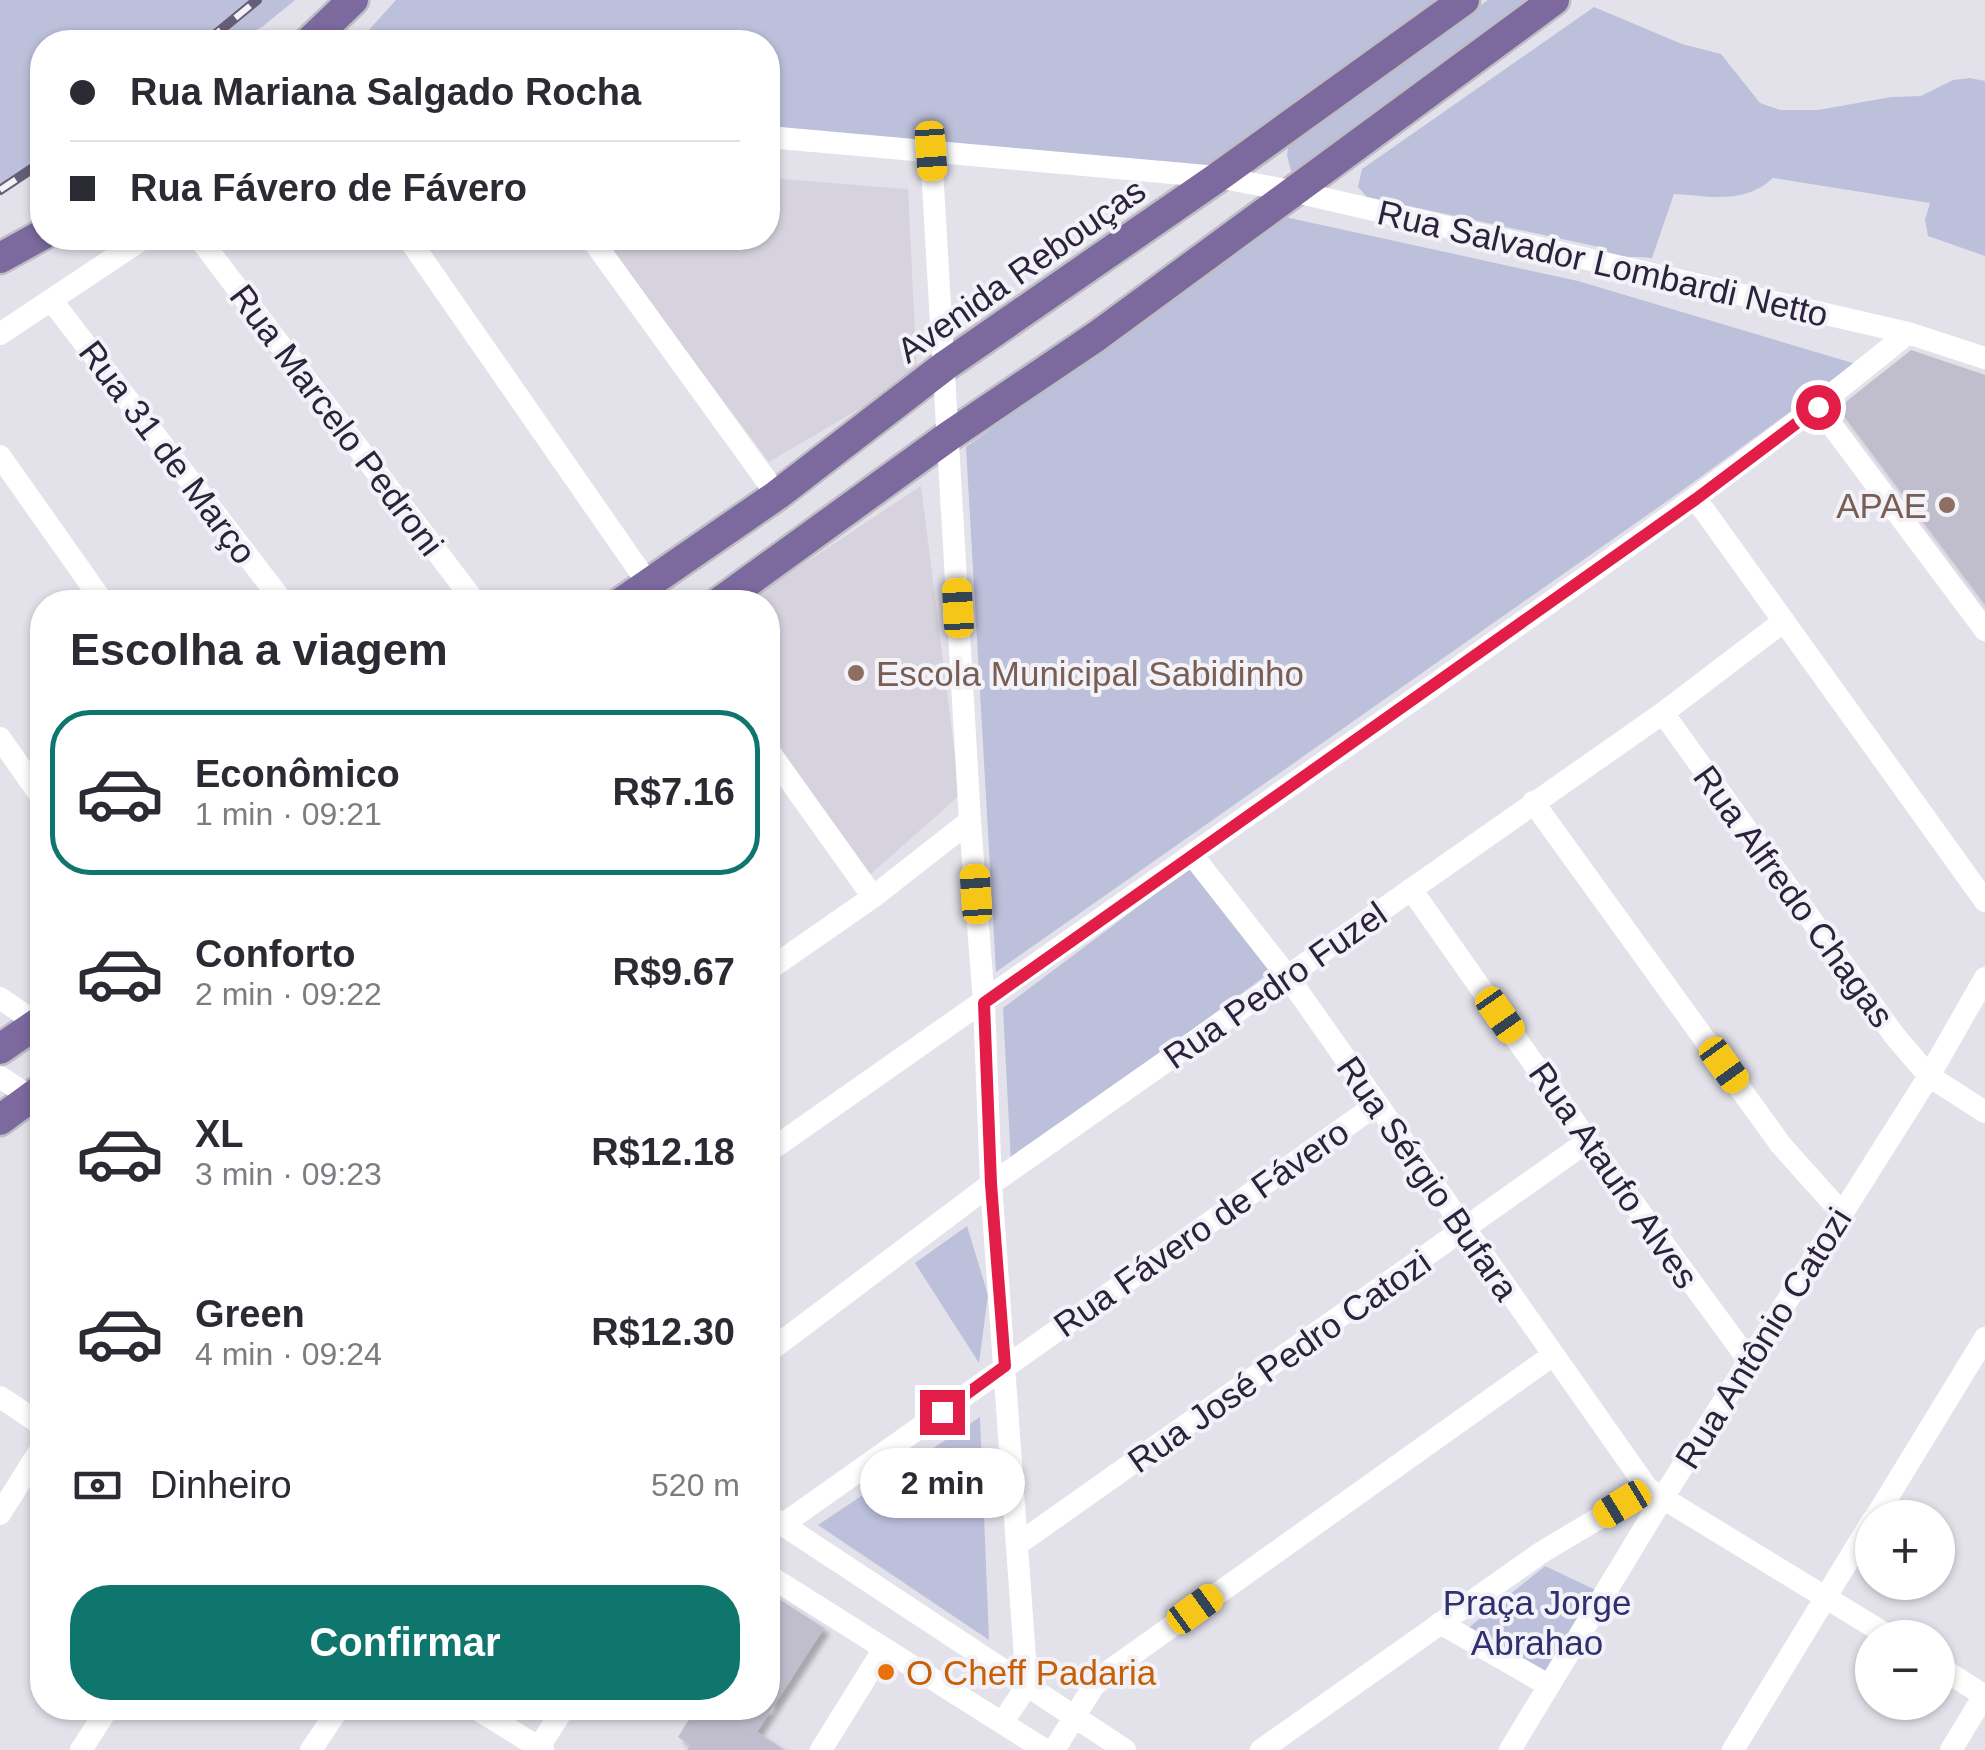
<!DOCTYPE html>
<html lang="pt">
<head>
<meta charset="utf-8">
<style>
  :root { --surface:#fff; --page:#f7f7f7; --text:#2b2b33; --muted:#7c7c81; --line:#e1e1e2; --accent:#0f766e }
  body { margin:0; font-family:Helvetica,sans-serif; background:var(--page); color:var(--text); height:100vh; display:flex; flex-direction:column; font-size:38px; white-space:nowrap }
  * { box-sizing:border-box; margin:0 }
  p { font-size:32px; color:var(--muted) }
  .icon { flex:none; width:55px; height:55px; fill:none; stroke:currentColor; stroke-width:2; stroke-linecap:round; stroke-linejoin:round }
  .map { position:relative; flex:1; overflow:hidden }
  .sheet { position:absolute; left:30px; top:590px; width:750px; height:1130px; display:flex; flex-direction:column; background:var(--surface); border-radius:40px; box-shadow:0 2px 8px #0004 }
  .sheet>* { flex:none }
  .hud { position:absolute; left:30px; top:30px; width:750px; height:220px; border-radius:40px; box-shadow:0 2px 8px #0004; display:grid; align-content:center; height:220px; padding:0 40px; background:var(--surface) }
  .fabs { position:absolute; left:1855px; top:1500px; display:grid; gap:20px }
  .fabs a { display:grid; place-items:center; width:100px; height:100px; border-radius:50%; background:var(--surface); box-shadow:0 2px 8px #0004; font-size:50px }
  .end { position:absolute; width:45px; height:45px; margin:-22px; border:12px solid #e11d48; background:#fff; box-shadow:0 0 0 5px #fff }
  .from { border-radius:50% }
  .bubble { position:absolute; height:70px; border-radius:35px; background:var(--surface); box-shadow:0 2px 8px #0004; font-size:32px; font-weight:800; line-height:70px; text-align:center }
  .car { position:absolute; width:30px; height:60px; margin:-30px -15px; border-radius:12px; box-shadow:0 0 8px 2px #0007; background:linear-gradient(#f5c518 24%,#345 0 40%,#f5c518 0 76%,#345 0 86%,#f5c518 0) }
  .hud b { display:flex; align-items:center; gap:35px; height:95px; font-size:38px }
  .hud b+b { border-top:2px solid var(--line) }
  .hud i { width:25px; height:25px; background:var(--text) }
  ul { padding:0; list-style:none }
  li { display:flex; align-items:center; gap:30px; height:165px; margin:0 20px 15px; padding:0 20px; border:5px solid transparent; border-radius:40px }
  li div { flex:1 }
  li b { display:block; font-size:38px }
  li em { font-style:normal; font-weight:800 }
  li.on { border-color:var(--accent) }
  li>.icon { width:90px; height:90px; stroke-width:1.5 }
  h2 { padding:0 40px; font-size:45px; line-height:120px }
  .pay { display:flex; align-items:center; gap:25px; height:110px; padding:0 40px; font-size:38px }
  .pay p { margin-inline-start:auto }
  .primary-button { display:flex; gap:20px; margin-top:auto; padding:20px 40px }
  .primary-button a { flex:1; height:115px; border-radius:40px; background:var(--accent); color:#fff; font-size:40px; font-weight:800; line-height:115px; text-align:center }
  .map>svg:first-child { display:block }
</style>
</head>
<body>
<div class="map">
<svg width="1985" height="1750" viewBox="0 0 1985 1750">
  <defs>
    <filter id="shadow"><feDropShadow dx="5.5" dy="5.5" stdDeviation="2.5" flood-color="#0004"/></filter>
  </defs>
  <rect width="100%" height="100%" fill="#e3e2eb"/>
  <path fill="#d6d3df" d="M768,178L908,189L917,375L769,462L601,238H768Z
    M921,486L960,795L864,880L768,744V602H746Z"/>
  <path fill="#bcc0db" d="M0,0H295L262,27L235,42H42V166L0,191Z
    M396,0H1456L1203,182L768,131V42H358Z
    M1488,0H1538L1306,168L1291,171L1287,155L1289,142Z
    M1594,7L1682,44L1721,54L1760,103L1780,110H1818L1891,97L1921,96L1953,80L1970,78L1985,81V256L1928,236L1925,220L1930,203L1773,178C1744,205 1709,196 1674,194L1652,258C1631,256 1618,260 1599,247L1367,197L1358,187L1362,169Z
    M1285,217L1578,281L1856,364L1680,492L996,972L966,447Z
    M1191,867L1276,968L1011,1163L1003,1008Z
    M967,1226L988,1295L979,1363L915,1263Z
    M980,1417L989,1640L818,1525Z
    M1545,1566L1602,1593L1553,1675L1467,1629Z"/>
  <path fill="#c0becc" filter="url(#shadow)" d="M1911,350L1985,375V605L1838,408Z
    M768,1592L824,1628L757,1732L785,1750H687L690,1745L678,1737L696,1708H768Z"/>
  <g fill="none" stroke-linecap="round" stroke-linejoin="round">
    <defs>
      <path id="major" d="M309,42L353,0
        M0,258L42,235
        M622,602L777,495L946,365L1218,177L1464,0
        M720,602L949,436L1097,336L1554,0
        M0,1049L42,1020
        M0,1120L42,1089"/>
    </defs>
    <use href="#major" stroke="#bfbdc4" stroke-width="35"/>
    <path stroke="#fff" stroke-width="22" d="M768,137L1218,177L1296,192L1908,333L1985,358
      M931,151L970,821L984,1003L991,1184L1027,1686L1002,1723
      M199,238L475,602
      M408,238L661,602
      M591,238L777,495
      M52,301L283,602
      M0,334L144,238
      M1818,407L1985,630
      M0,456L103,602
      M1696,499L1985,901
      M1663,713L1894,1035L1929,1076L1985,1112
      M0,738L42,798
      M768,750L873,897
      M1533,802L1781,1145L1841,1212
      M1193,856L1288,977L1648,1489L1892,1638
      M1411,889L1588,1141L1750,1362
      M768,970L873,897L970,821
      M0,998L42,1027
      M0,1077L42,1105
      M768,1152C985,1002 1201,850 1417,697C1583,579 1750,463 1908,333
      M768,1352L991,1184L1663,713L1784,621
      M0,1397L42,1425
      M0,1514L42,1447
      M768,1515L1125,1750
      M1875,1518L1985,1338
      M782,1525L1376,1105
      M1018,1544L1588,1141
      M768,1575L1045,1750
      M1440,1623L1548,1685
      M1938,1666L1985,1696
      M475,1708L543,1750
      M81,1750L108,1708
      M311,1750L339,1708
      M537,1750L564,1708
      M821,1750L883,1650
      M1054,1750L1093,1687L1109,1671L1553,1355
      M1261,1750L1542,1552L1648,1489
      M1510,1750L1662,1499L1929,1076L1985,978
      M1733,1750L1872,1521
      M1951,1750L1985,1694"/>
    <use href="#major" stroke="#7c699e" stroke-width="30"/>
    <defs>
      <path id="rail" d="M206,42L257,0
        M0,190L42,162"/>
    </defs>
    <use href="#rail" stroke="#665d76" stroke-width="10"/>
    <use href="#rail" stroke="#f3f2f8" stroke-width="6" stroke-dasharray="19" stroke-linecap="butt"/>
  </g>
  <g fill="none" stroke-linecap="round" stroke-linejoin="round">
    <path stroke="#e11d48" stroke-width="12" d="M942,1412L1005,1366L991,1184L984,1003L1696,499L1818,407"/>
  </g>
  <g fill="#8d6e63" stroke="#f3f2f8" stroke-width="4">
    <circle cx="1947" cy="505" r="10"/>
    <circle cx="856" cy="673" r="10"/>
  </g>
  <circle fill="#e8710a" stroke="#f3f2f8" stroke-width="4" cx="886" cy="1672" r="10"/>
  <g text-anchor="middle" dominant-baseline="central" stroke-width="8" stroke-linejoin="round" paint-order="stroke">
    <g font-size="35" fill="#2b233b" stroke="#f3f2f8">
      <text transform="translate(1603 263) rotate(13)">Rua Salvador Lombardi Netto</text>
      <text transform="translate(1021 270) rotate(-35)">Avenida Rebouças</text>
      <text transform="translate(337 420) rotate(53)">Rua Marcelo Pedroni</text>
      <text transform="translate(168 452) rotate(53)">Rua 31 de Março</text>
      <text transform="translate(1794 896) rotate(54)">Rua Alfredo Chagas</text>
      <text transform="translate(1275 985) rotate(-35)">Rua Pedro Fuzel</text>
      <text transform="translate(1614 1175) rotate(55)">Rua Ataufo Alves</text>
      <text transform="translate(1428 1178) rotate(55)">Rua Sérgio Bufara</text>
      <text transform="translate(1201 1228) rotate(-35)">Rua Fávero de Fávero</text>
      <text transform="translate(1763 1338) rotate(-58)">Rua Antônio Catozi</text>
      <text transform="translate(1279 1361) rotate(-35)">Rua José Pedro Catozi</text>
    </g>
    <g font-size="35" fill="#785e54" stroke="#f3f2f8" text-anchor="end">
      <text x="1927" y="505">APAE</text>
      <text x="876" y="673" text-anchor="start">Escola Municipal Sabidinho</text>
    </g>
    <g font-size="35" fill="#30306f" stroke="#f3f2f8">
      <text x="1537" y="1602">Praça Jorge<tspan x="1537" dy="40">Abrahao</tspan></text>
    </g>
    <g font-size="35" fill="#c56008" stroke="#f3f2f8" text-anchor="start">
      <text x="906" y="1672">O Cheff Padaria</text>
    </g>
  </g>
</svg>
<div class="fabs">
<a>+</a>
<a>−</a>
</div>
<i class="end from" style="left:1818px;top:407px"></i>
<i class="end" style="left:942px;top:1412px"></i>
<div class="bubble" style="left:860px;top:1448px;width:165px">2 min</div>
<i class="car" style="left:931px;top:151px;rotate:176deg"></i>
<i class="car" style="left:958px;top:608px;rotate:357deg"></i>
<i class="car" style="left:976px;top:894px;rotate:356deg"></i>
<i class="car" style="left:1500px;top:1015px;rotate:145deg"></i>
<i class="car" style="left:1724px;top:1065px;rotate:144deg"></i>
<i class="car" style="left:1622px;top:1504px;rotate:239deg"></i>
<i class="car" style="left:1195px;top:1609px;rotate:54deg"></i>
<div class="hud">
<b><i class="from"></i>Rua Mariana Salgado Rocha</b>
<b><i></i>Rua Fávero de Fávero</b>
</div>
<section class="sheet">
<h2>Escolha a viagem</h2>
<ul>
<li class="on"><svg class="icon" aria-label="car" viewBox="0 0 24 24"><path d="M5 17H2v-5l4-1 3-4h7l3 4 3 1v5h-3M9 17h6M6 11h13"/><circle cx="7" cy="17" r="2"/><circle cx="17" cy="17" r="2"/></svg><div><b>Econômico</b><p>1 min · 09:21</p></div><em>R$7.16</em></li>
<li><svg class="icon" aria-label="car" viewBox="0 0 24 24"><path d="M5 17H2v-5l4-1 3-4h7l3 4 3 1v5h-3M9 17h6M6 11h13"/><circle cx="7" cy="17" r="2"/><circle cx="17" cy="17" r="2"/></svg><div><b>Conforto</b><p>2 min · 09:22</p></div><em>R$9.67</em></li>
<li><svg class="icon" aria-label="car" viewBox="0 0 24 24"><path d="M5 17H2v-5l4-1 3-4h7l3 4 3 1v5h-3M9 17h6M6 11h13"/><circle cx="7" cy="17" r="2"/><circle cx="17" cy="17" r="2"/></svg><div><b>XL</b><p>3 min · 09:23</p></div><em>R$12.18</em></li>
<li><svg class="icon" aria-label="car" viewBox="0 0 24 24"><path d="M5 17H2v-5l4-1 3-4h7l3 4 3 1v5h-3M9 17h6M6 11h13"/><circle cx="7" cy="17" r="2"/><circle cx="17" cy="17" r="2"/></svg><div><b>Green</b><p>4 min · 09:24</p></div><em>R$12.30</em></li>
</ul>
<div class="pay"><svg class="icon" aria-label="cash" viewBox="0 0 24 24"><path d="M3 7h18v10H3z"/><circle cx="12" cy="12" r="2"/></svg>Dinheiro<p>520 m</p></div>
<div class="primary-button"><a>Confirmar</a></div>
</section>
</div>
</body>
</html>
